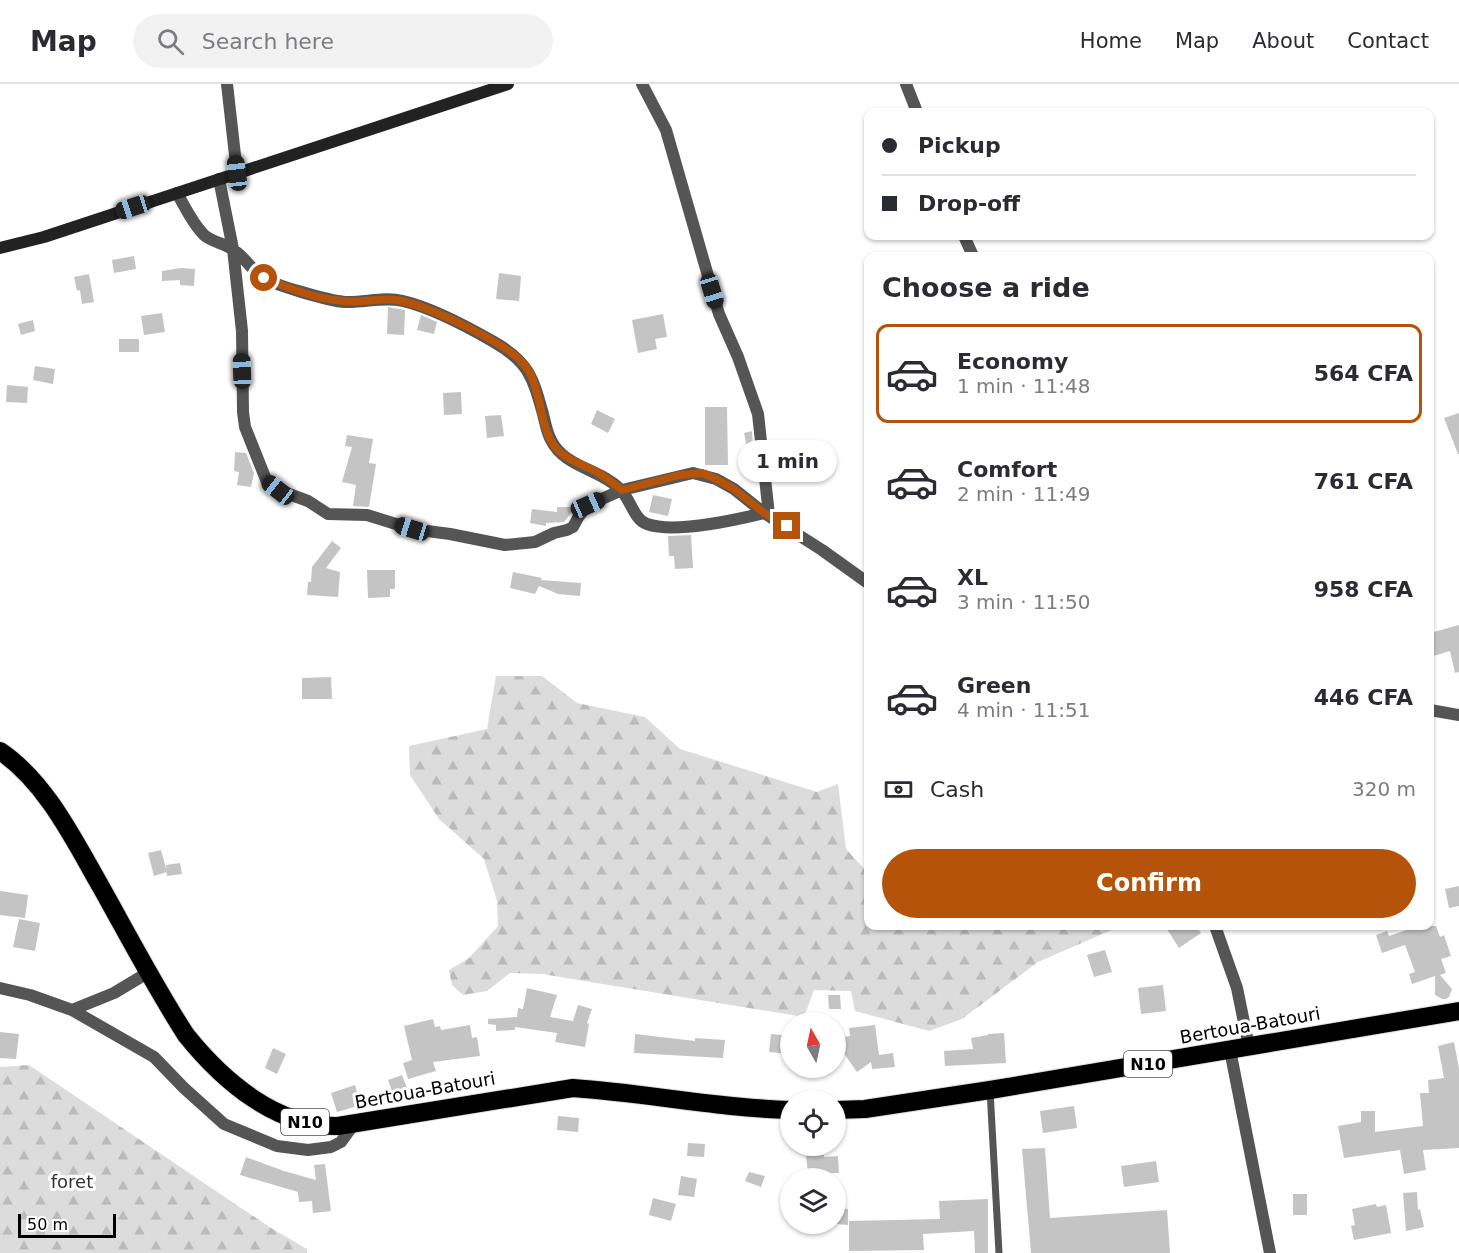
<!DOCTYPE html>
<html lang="en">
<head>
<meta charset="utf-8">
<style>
  :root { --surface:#fff; --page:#f2f2f3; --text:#2b2b33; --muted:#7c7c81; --line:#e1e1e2; --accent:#b45309 }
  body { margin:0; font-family:"DejaVu Sans",sans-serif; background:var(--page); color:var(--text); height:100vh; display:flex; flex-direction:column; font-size:22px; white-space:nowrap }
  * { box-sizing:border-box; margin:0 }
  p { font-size:20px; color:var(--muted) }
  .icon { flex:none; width:33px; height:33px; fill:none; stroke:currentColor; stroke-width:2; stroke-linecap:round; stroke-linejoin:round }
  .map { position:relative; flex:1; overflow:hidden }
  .side { position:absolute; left:864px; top:168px; width:570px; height:678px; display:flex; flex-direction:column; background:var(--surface); border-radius:12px; box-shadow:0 2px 4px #0004 }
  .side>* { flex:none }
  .top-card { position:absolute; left:864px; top:24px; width:570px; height:132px; border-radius:12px; box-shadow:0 2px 4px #0004; display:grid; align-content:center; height:132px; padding:0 18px; background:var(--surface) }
  .needle { width:39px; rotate:351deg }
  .tools { position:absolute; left:780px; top:928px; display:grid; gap:12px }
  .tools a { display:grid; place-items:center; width:66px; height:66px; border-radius:50%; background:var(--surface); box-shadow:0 2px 4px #0004; font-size:30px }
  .scale { position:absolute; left:18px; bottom:15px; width:98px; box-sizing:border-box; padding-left:6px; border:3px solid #000; border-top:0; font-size:16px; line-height:21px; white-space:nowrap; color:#000; -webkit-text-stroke:4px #fff; paint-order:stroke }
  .end { position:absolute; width:27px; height:27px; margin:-14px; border:8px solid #b45309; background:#fff; box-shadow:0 0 0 3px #fff }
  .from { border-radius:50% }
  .bubble { position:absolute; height:42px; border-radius:21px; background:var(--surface); box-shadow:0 2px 4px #0004; font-size:20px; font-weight:700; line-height:42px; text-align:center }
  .car { position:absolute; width:18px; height:36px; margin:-18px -9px; border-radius:8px; box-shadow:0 0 4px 2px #0007; background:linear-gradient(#222 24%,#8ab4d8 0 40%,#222 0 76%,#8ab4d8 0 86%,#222 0) }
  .top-card b { display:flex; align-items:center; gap:21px; height:57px; font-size:22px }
  .top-card b+b { border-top:2px solid var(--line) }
  .top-card i { width:15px; height:15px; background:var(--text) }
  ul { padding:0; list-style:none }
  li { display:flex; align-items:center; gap:18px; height:99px; margin:0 12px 9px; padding:0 6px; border:3px solid transparent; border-radius:12px }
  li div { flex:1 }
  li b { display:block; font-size:22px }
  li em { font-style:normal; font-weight:700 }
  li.active { border-color:var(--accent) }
  li>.icon { width:54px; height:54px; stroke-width:1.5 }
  h2 { padding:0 18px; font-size:27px; line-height:72px }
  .pay { display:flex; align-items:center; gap:15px; height:66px; padding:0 18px; font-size:22px }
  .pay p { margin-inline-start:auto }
  .action { display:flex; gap:12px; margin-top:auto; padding:12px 18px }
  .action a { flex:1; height:69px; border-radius:36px; background:var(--accent); color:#fff; font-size:24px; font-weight:700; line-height:69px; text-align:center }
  header { display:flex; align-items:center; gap:36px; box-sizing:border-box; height:84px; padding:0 30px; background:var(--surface); border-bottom:2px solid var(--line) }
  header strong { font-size:28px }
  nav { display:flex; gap:33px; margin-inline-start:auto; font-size:21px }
  .search { width:420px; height:54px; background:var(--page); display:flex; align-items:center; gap:15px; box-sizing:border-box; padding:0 21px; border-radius:33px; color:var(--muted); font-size:22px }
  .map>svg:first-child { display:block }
</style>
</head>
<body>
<header>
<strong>Map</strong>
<div class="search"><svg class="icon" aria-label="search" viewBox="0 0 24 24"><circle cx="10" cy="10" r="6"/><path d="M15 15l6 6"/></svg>Search here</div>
<nav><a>Home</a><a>Map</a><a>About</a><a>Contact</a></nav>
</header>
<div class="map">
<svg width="1459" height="1169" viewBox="0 0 1459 1169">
  <defs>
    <pattern id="forest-firs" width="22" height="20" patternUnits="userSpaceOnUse" patternTransform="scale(1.5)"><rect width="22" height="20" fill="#dcdcdc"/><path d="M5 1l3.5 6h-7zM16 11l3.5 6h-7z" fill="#bbb"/></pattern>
  </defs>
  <rect width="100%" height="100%" fill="#fff"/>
  <path fill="url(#forest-firs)" d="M496,592H542L577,619L645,633L680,665L817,708L838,700L846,765L868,789V842H1121L1038,878L962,935L929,947L855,927L851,907L814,906L804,933L542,890L510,889L487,907L463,911L452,901L449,886L469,874L498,842L497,817L484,775L439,735L410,691L409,662L487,645Z
    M29,981L271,1144L307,1165V1169H0V983Z"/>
  <path fill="#c4c4c4" d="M134,172L136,185L114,189L112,176Z
    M181,184L195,185L194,202L180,201V196L162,197V187Z
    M499,189L521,192L519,217L496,215Z
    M89,190L94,218L82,220L80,206L77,207L74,193Z
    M388,223L405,226L404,251L387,250Z
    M162,229L165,248L144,251L141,232Z
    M663,230L667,253L655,255L657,265L638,269L632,236Z
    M421,231L437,238L434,250L417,246Z
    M33,236L35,247L21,251L18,240Z
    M119,255H139V268H119Z
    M35,282L55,285L53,300L33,296Z
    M7,301L28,303L27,319L6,318Z
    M461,308L462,330L444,331L443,309Z
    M705,323H727L728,381H705Z
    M597,326L615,335L608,349L591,340Z
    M1459,329V370H1458L1444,334Z
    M501,331L504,352L487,354L485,332Z
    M752,347L753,363L747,364L744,349Z
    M347,351L373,355L369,379L376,380L369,423L353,422L356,401L342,398L352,363L345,362Z
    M235,368L246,369L254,389L251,403L237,401L239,388L234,387Z
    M653,411L672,415L668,432L649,428Z
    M557,423H575V424L564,438L546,439V442L530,439L532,425L557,428Z
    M691,451L693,484L675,485L674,472H669L668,452Z
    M332,457L341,464L326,484L340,488L338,513L307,511L308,498H311L312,483Z
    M367,486H395V505H390V513L368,514Z
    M513,488L542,494L541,496L581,499L580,512L558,510L539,502L535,510L510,504Z
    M1459,541V588L1455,589L1450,567L1430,573V549Z
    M331,593L332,615H302V594Z
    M161,766L167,788L154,792L148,769Z
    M180,779L182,790L167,792L166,781Z
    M1459,802V822L1449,824L1445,805Z
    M0,807L28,811L25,834L0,831Z
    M19,835L40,839L35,867L13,863Z
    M1165,842H1196L1201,849L1179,864Z
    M1419,842H1436L1440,853L1444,851L1451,872L1441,875L1446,889L1440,891L1452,905L1449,913L1446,915H1442L1435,911V892L1412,900L1409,890L1415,888L1405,861L1382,869L1376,851L1387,847L1389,852Z
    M1105,866L1112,888L1094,893L1087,871Z
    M1163,901L1166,927L1141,930L1138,904Z
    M527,904L557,911L550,933L573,937L578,921L592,925L587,939L589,940L585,963L555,958L557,949L515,943V946L496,947V941L488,940V935L517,933L518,924L523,925Z
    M828,911H840L841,925H829Z
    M433,935L435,943L440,942L441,946L470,941L472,954L477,953L480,972L433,978L436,987L408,995L403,979L412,976L404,942Z
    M875,941L879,971L893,969L895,983L872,985L871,978L857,988L838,961L836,954L850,952L849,944Z
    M0,948L19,950L16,975L0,974Z
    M1004,949L1006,979L945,982L944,967L973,965L971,954L988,951V950Z
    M635,950L695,957V954L725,956L723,974L634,969Z
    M771,950L790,952L789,970L769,968Z
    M1454,958L1459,985V1064L1423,1066L1426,1086L1404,1090L1400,1066L1344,1074L1338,1042L1361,1038V1027H1375V1048L1423,1042L1420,1009H1429L1428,996L1444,994L1438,962Z
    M273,964L286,970L277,990L265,984Z
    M402,991L409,1009L395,1015L388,996Z
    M355,1001L361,1021L337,1028L331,1009Z
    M1074,1022L1077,1044L1043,1049L1040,1027Z
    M558,1032L579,1034L578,1048L557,1046Z
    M688,1059L705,1060L704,1073L687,1072Z
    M1045,1064L1050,1134L1167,1126L1170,1169H1031L1022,1065Z
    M824,1071V1073L838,1072L839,1089H808L806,1072Z
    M246,1073L284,1087L316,1096L314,1081L325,1080L331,1127L313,1129L312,1117L299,1118L298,1108L240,1091Z
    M1156,1077L1159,1098L1124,1103L1121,1082Z
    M749,1088L765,1092L761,1103L745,1097Z
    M681,1092L697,1095L694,1113L678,1111Z
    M1417,1108L1418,1126L1420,1125L1424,1143L1406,1147L1403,1109Z
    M1293,1110H1307V1131H1293Z
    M653,1114L676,1120L671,1137L649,1131Z
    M988,1115V1169H975L974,1147L923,1150L924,1166L849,1167V1137L940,1135L939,1117Z
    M1376,1120L1377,1123L1386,1121L1391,1149L1354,1156L1351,1142L1355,1141L1352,1125Z
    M836,1124L848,1125V1141L836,1140Z"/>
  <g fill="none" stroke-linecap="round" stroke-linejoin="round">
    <defs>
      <path id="highway" d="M0,667C46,698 74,756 101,803C129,853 155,903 186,951C223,997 276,1043 338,1042L573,1004C646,1009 717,1024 790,1026
        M836,1026L865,1025L990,1006L1459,927"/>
    </defs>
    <use href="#highway" stroke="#dbdbdb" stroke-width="20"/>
    <path stroke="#555" stroke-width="7" d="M990,1006L999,1169"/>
    <path stroke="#555" stroke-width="12" d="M227,0L237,89
      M642,0L666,46L719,230L738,273L758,330L769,431
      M906,0L917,28
      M219,95L233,165L242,247L243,328L245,343L267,398L278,406L308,417L328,430L367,431L412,445L450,450L505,461L535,458L554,449L567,446L573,443L579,432L588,421L622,406L693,389L716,395L734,405L764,429
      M177,109C185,123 192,139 204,151C212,158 224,159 232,165C244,172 251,185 262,193C273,201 330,217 345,218C365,219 383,212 403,217C433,224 468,243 494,258C529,278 533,294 543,330C545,338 547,349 551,356C564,383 600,385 620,405C630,414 634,436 647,440C675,450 735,436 764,429L822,466L868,499
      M964,152L973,172
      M1430,626L1459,631
      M1215,842L1237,904L1249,963
      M0,904L30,911L72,926L154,973L184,1004L224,1040L277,1062L308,1066L331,1063L341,1058L354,1040
      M72,926L114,909L149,888
      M1230,966L1270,1169"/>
    <path stroke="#222" stroke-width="12" d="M0,164L44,153L508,0"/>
    <use href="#highway" stroke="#000" stroke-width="18"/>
  </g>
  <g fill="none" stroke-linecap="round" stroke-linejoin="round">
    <path stroke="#b45309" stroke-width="8" d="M264,194C288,204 316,215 343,217C363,220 382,212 402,217C430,223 499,256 520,276C542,297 537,332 551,357C561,375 578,378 595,387C605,393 613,399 622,406L680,391L702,389L716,395L734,405L764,429L787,442"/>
  </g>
  <g text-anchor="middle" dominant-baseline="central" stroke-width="6" stroke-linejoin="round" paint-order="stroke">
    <g fill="#fff" stroke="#4c4c4c" stroke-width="1.5">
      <rect x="1124" y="967" width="48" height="26" rx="4.5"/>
      <rect x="281" y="1025" width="48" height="26" rx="4.5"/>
    </g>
    <g font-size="16" font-weight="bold" fill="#000">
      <text x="1148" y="980">N10</text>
      <text x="305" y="1038">N10</text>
    </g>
    <g font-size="18" fill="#000" stroke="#fff">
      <text transform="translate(1250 941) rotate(-10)">Bertoua-Batouri</text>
      <text transform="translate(425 1006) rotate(-10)">Bertoua-Batouri</text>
    </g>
    <g font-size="18" fill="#333" stroke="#fff">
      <text x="72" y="1097">foret</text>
    </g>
  </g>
</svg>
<div class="tools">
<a><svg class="needle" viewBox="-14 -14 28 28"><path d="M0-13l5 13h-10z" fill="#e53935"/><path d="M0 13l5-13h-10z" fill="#7c7c81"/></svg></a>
<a><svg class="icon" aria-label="locate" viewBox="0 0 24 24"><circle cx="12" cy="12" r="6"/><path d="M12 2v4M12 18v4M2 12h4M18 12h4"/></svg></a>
<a><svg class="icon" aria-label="layers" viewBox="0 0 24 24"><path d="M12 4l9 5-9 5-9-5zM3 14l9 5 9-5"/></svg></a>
</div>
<div class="scale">50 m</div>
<i class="end from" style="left:264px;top:194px"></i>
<i class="end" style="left:787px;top:442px"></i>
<div class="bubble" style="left:738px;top:356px;width:99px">1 min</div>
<i class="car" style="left:237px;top:89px;rotate:353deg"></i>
<i class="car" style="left:133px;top:123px;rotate:252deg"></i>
<i class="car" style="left:712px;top:207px;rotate:163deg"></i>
<i class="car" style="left:242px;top:287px;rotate:358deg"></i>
<i class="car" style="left:278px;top:406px;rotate:308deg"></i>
<i class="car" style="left:588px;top:421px;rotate:66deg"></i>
<i class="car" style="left:412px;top:445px;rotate:287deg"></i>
<div class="top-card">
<b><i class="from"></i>Pickup</b>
<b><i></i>Drop-off</b>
</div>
<section class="side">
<h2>Choose a ride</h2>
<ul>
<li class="active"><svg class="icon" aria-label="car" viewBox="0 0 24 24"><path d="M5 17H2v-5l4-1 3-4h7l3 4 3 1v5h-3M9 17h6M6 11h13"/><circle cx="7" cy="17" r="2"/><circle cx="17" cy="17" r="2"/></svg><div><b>Economy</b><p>1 min · 11:48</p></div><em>564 CFA</em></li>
<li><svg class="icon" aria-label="car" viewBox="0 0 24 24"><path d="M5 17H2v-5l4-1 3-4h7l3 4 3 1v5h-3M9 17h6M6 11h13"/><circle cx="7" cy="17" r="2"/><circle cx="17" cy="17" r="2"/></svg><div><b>Comfort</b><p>2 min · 11:49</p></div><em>761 CFA</em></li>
<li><svg class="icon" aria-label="car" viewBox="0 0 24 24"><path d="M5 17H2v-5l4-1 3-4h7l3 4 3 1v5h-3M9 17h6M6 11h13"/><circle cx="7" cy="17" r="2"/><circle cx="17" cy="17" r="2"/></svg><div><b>XL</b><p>3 min · 11:50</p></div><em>958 CFA</em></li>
<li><svg class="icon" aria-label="car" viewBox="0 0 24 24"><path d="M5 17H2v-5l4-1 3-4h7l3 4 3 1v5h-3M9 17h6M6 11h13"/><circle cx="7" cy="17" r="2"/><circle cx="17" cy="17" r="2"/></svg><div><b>Green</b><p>4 min · 11:51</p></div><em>446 CFA</em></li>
</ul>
<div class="pay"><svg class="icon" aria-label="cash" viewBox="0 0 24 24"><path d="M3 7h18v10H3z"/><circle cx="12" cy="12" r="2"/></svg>Cash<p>320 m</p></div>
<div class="action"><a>Confirm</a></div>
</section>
</div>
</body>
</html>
